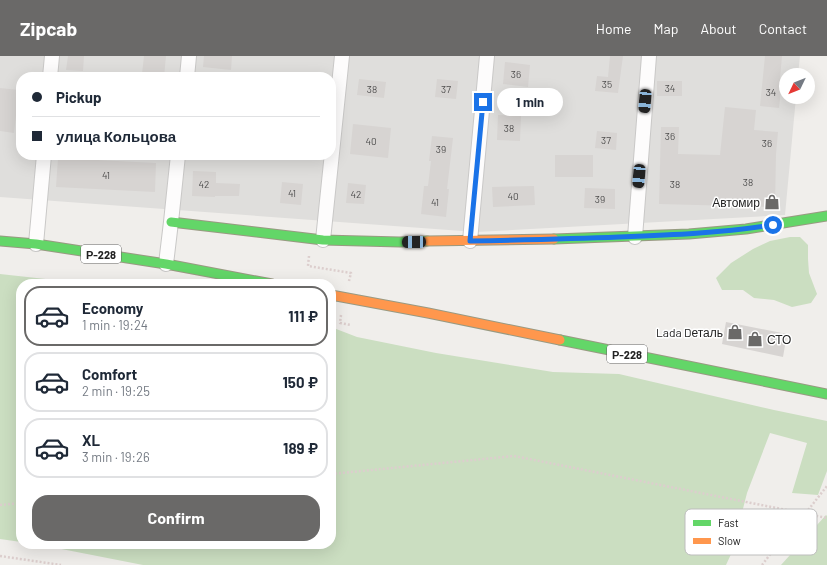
<!DOCTYPE html>
<html lang="en">
<head>
<meta charset="utf-8">
<style>
  :root { --surface:#fff; --page:#f2f2f3; --text:#1f2937; --muted:#747a83; --line:#e0e1e3; --accent:#6a6968 }
  body { margin:0; font-family:Barlow,sans-serif; background:var(--page); color:var(--text); height:100vh; display:flex; flex-direction:column; font-size:15px; white-space:nowrap }
  * { box-sizing:border-box; margin:0 }
  p { font-size:13px; color:var(--muted) }
  .icon { flex:none; width:22px; height:22px; fill:none; stroke:currentColor; stroke-width:2; stroke-linecap:round; stroke-linejoin:round }
  .map { position:relative; flex:1; overflow:hidden }
  .panel { position:absolute; left:16px; top:223px; width:320px; height:270px; display:flex; flex-direction:column; background:var(--surface); border-radius:16px; box-shadow:0 4px 16px #0002 }
  .panel>* { flex:none }
  .banner { position:absolute; left:16px; top:16px; width:320px; height:88px; border-radius:16px; box-shadow:0 4px 16px #0002; display:grid; align-content:center; height:88px; padding:0 16px; background:var(--surface) }
  .needle { width:26px; rotate:227deg }
  .fabs { position:absolute; left:779px; top:12px; display:grid; gap:8px }
  .fabs a { display:grid; place-items:center; width:36px; height:36px; border-radius:50%; background:var(--surface); box-shadow:0 4px 16px #0002; font-size:20px }
  .end { position:absolute; width:18px; height:18px; margin:-9px; border:5px solid #1a73e8; background:#fff; box-shadow:0 0 0 2px #fff }
  .from { border-radius:50% }
  .bubble { position:absolute; height:28px; border-radius:14px; background:var(--surface); box-shadow:0 4px 16px #0002; font-size:13px; font-weight:700; line-height:28px; text-align:center }
  .car { position:absolute; width:12px; height:24px; margin:-12px -6px; border-radius:5px; box-shadow:0 0 3px 1px #0007; background:linear-gradient(#222 24%,#8ab4d8 0 40%,#222 0 76%,#8ab4d8 0 86%,#222 0) }
  .banner b { display:flex; align-items:center; gap:14px; height:38px; font-size:15px }
  .banner b+b { border-top:1px solid var(--line) }
  .banner i { width:10px; height:10px; background:var(--text) }
  ul { padding:7px 0 0; list-style:none }
  li { display:flex; align-items:center; gap:12px; height:60px; margin:0 8px 6px; padding:0 8px; border:2px solid var(--line); border-radius:16px }
  li div { flex:1 }
  li b { display:block; font-size:15px }
  li em { font-style:normal; font-weight:700 }
  li.current { border-color:var(--accent) }
  li>.icon { width:36px; height:36px; stroke-width:1.5 }
  .cta { display:flex; gap:8px; margin-top:auto; padding:8px 16px }
  .cta a { flex:1; height:46px; border-radius:16px; background:var(--accent); color:#fff; font-size:16px; font-weight:700; line-height:46px; text-align:center }
  header { display:flex; align-items:center; gap:24px; box-sizing:border-box; height:56px; padding:0 20px; background:var(--accent); color:#fff }
  header strong { font-size:19px }
  nav { display:flex; gap:22px; margin-inline-start:auto; font-size:14px }
  .map>svg:first-child { display:block }
</style>
</head>
<body>
<header>
<strong>Zipcab</strong>
<nav><a>Home</a><a>Map</a><a>About</a><a>Contact</a></nav>
</header>
<div class="map">
<svg width="827" height="509" viewBox="0 0 827 509">
  <rect width="100%" height="100%" fill="#f0eeeb"/>
  <path fill="#dfdedc" fill-rule="evenodd" d="M0,0H800L798,19H786V41H796L785,159L476,176L0,141ZM21,21H331V99H21Z"/>
  <path fill="#cbdec1" d="M790,181H800L808,189V203L809,217L817,238L811,247L792,251L774,244L754,242L743,234H722L716,222L731,207L753,193L770,185Z
    M0,218L91,228H21V486L0,483Z
    M331,271L357,281L436,297L553,316L619,318L774,354L827,365V415L818,439L792,437L807,387L770,377L747,437L732,496L726,509H143L36,488H331Z
    M826,459L827,460V509H781Z"/>
  <path fill="#d7d4d2" d="M68,0H84L83,15L66,14Z
    M144,0H166L164,21H145L146,18H142Z
    M204,0H232L231,14L203,11Z
    M610,0H623L618,37L595,35L597,20L608,21Z
    M765,0H782L780,22L782,23L779,52L760,50Z
    M505,6L530,9L528,31L503,28Z
    M359,23L386,26L384,42L357,39Z
    M437,23L458,25L456,43L435,41Z
    M657,25H682V40H657Z
    M0,32L19,34L14,77L0,75Z
    M725,51L756,54L754,74L778,76L776,98L775,151L659,148L661,71H679L678,98L720,99Z
    M498,59L521,60L520,85L497,84Z
    M353,68L391,72L388,102L350,98Z
    M597,75L617,77L616,94L595,92Z
    M432,80L453,82L447,133H449L446,161L421,158L424,130H428L431,105H429Z
    M555,99H593V121H555Z
    M58,102L156,107L155,136L56,131Z
    M193,115L216,116V127L240,128L239,140H215V141L192,140Z
    M282,126L303,128L301,149L280,147Z
    M348,127L366,129L364,148L346,147Z
    M534,130L535,149L493,151L492,131Z
    M585,132L615,133V153L584,152Z
    M726,266L787,278L783,301L722,288Z"/>
  <g fill="none" stroke-linecap="round" stroke-linejoin="round">
    <defs>
      <path id="street" d="M50,21L52,0
        M187,21L189,0
        M635,181L649,0
        M323,184L342,0
        M470,185L487,0
        M36,188L44,99
        M166,208L171,166L178,99"/>
      <path id="fast" d="M171,166L323,184L400,186L427,185
        M554,183L689,178L746,173L827,160
        M0,185L36,188L166,208L272,228
        M560,284L827,338"/>
      <path id="slow" d="M427,185L554,183
        M331,239L428,257L560,284"/>
    </defs>
    <use href="#street" stroke="#c9c8c7" stroke-width="16"/>
    <use href="#fast" stroke="#999a82" stroke-width="11"/>
    <use href="#slow" stroke="#999a82" stroke-width="11"/>
    <path stroke="#dccecd" stroke-width="2.5" stroke-dasharray="2 2" stroke-linecap="butt" d="M309,200L308,210L351,217L349,225
      M341,259L340,267L351,269
      M331,418L514,400L827,462
      M0,449L21,447
      M0,500L61,509
      M762,509L788,475L805,458L827,430"/>
    <use href="#street" stroke="#fdfcfc" stroke-width="14"/>
    <use href="#fast" stroke="#63d668" stroke-width="9"/>
    <use href="#slow" stroke="#ff974d" stroke-width="9"/>
  </g>
  <g fill="none" stroke-linecap="round" stroke-linejoin="round">
    <path stroke="#1a73e8" stroke-width="5" d="M483,46L470,185C520,184 569,183 619,181C671,179 722,177 773,169"/>
  </g>
  <defs>
    <symbol id="shop-bare" viewBox="-9 -9 18 18"><path d="M-5-2.5h2.3a2.7 3.5 0 0 1 5.4 0H5L5.5 6h-11ZM-1.5-2.5h3a1.5 2.3 0 0 0-3 0Z" fill="#6a6968" stroke="#fff" stroke-width="2.5" paint-order="stroke"/></symbol>
  </defs>
  <g fill-rule="evenodd">
    <use href="#shop-bare" x="761" y="135" width="22" height="22"/>
    <use href="#shop-bare" x="724" y="265" width="22" height="22"/>
    <use href="#shop-bare" x="744" y="272" width="22" height="22"/>
  </g>
  <g text-anchor="middle" dominant-baseline="central" stroke-width="3" stroke-linejoin="round" paint-order="stroke">
    <g font-size="10" fill="#4f4e4e">
      <text x="516" y="18">36</text>
      <text x="607" y="28">35</text>
      <text x="670" y="32">34</text>
      <text x="372" y="33">38</text>
      <text x="446" y="33">37</text>
      <text x="771" y="36">34</text>
      <text x="509" y="72">38</text>
      <text x="670" y="80">36</text>
      <text x="606" y="84">37</text>
      <text x="371" y="85">40</text>
      <text x="767" y="87">36</text>
      <text x="441" y="93">39</text>
      <text x="106" y="119">41</text>
      <text x="748" y="126">38</text>
      <text x="204" y="128">42</text>
      <text x="675" y="128">38</text>
      <text x="292" y="137">41</text>
      <text x="356" y="138">42</text>
      <text x="513" y="140">40</text>
      <text x="600" y="143">39</text>
      <text x="435" y="146">41</text>
    </g>
    <g fill="#fff" stroke="#646464" stroke-width="1">
      <rect x="81" y="189" width="40" height="18" rx="3"/>
      <rect x="607" y="289" width="40" height="18" rx="3"/>
    </g>
    <g font-size="11" font-weight="bold" fill="#222">
      <text x="101" y="198">Р-228</text>
      <text x="627" y="298">Р-228</text>
    </g>
    <g font-size="12" fill="#222" stroke="#fff" text-anchor="end">
      <text x="760" y="146">Автомир</text>
      <text x="723" y="276">Lada Dеталь</text>
      <text x="767" y="283" text-anchor="start">СТО</text>
    </g>
  </g>
  <rect x="685" y="453" width="132" height="46" rx="6" fill="#fff" stroke="#bdbdbd" stroke-width="1"/>
  <rect x="693" y="464" width="18" height="6" fill="#63d668"/>
  <rect x="693" y="482" width="18" height="6" fill="#ff974d"/>
  <g font-size="11" fill="#222">
    <text x="718" y="471">Fast</text>
    <text x="718" y="489">Slow</text>
  </g>
</svg>
<div class="fabs">
<a><svg class="needle" viewBox="-14 -14 28 28"><path d="M0-13l5 13h-10z" fill="#e53935"/><path d="M0 13l5-13h-10z" fill="#747a83"/></svg></a>
</div>
<i class="end from" style="left:773px;top:169px"></i>
<i class="end" style="left:483px;top:46px"></i>
<div class="bubble" style="left:497px;top:32px;width:66px">1 min</div>
<i class="car" style="left:645px;top:45px;rotate:185deg"></i>
<i class="car" style="left:639px;top:120px;rotate:185deg"></i>
<i class="car" style="left:414px;top:186px;rotate:269deg"></i>
<div class="banner">
<b><i class="from"></i>Pickup</b>
<b><i></i>улица Кольцова</b>
</div>
<section class="panel">
<ul>
<li class="current"><svg class="icon" aria-label="car" viewBox="0 0 24 24"><path d="M5 17H2v-5l4-1 3-4h7l3 4 3 1v5h-3M9 17h6M6 11h13"/><circle cx="7" cy="17" r="2"/><circle cx="17" cy="17" r="2"/></svg><div><b>Economy</b><p>1 min · 19:24</p></div><em>111 ₽</em></li>
<li><svg class="icon" aria-label="car" viewBox="0 0 24 24"><path d="M5 17H2v-5l4-1 3-4h7l3 4 3 1v5h-3M9 17h6M6 11h13"/><circle cx="7" cy="17" r="2"/><circle cx="17" cy="17" r="2"/></svg><div><b>Comfort</b><p>2 min · 19:25</p></div><em>150 ₽</em></li>
<li><svg class="icon" aria-label="car" viewBox="0 0 24 24"><path d="M5 17H2v-5l4-1 3-4h7l3 4 3 1v5h-3M9 17h6M6 11h13"/><circle cx="7" cy="17" r="2"/><circle cx="17" cy="17" r="2"/></svg><div><b>XL</b><p>3 min · 19:26</p></div><em>189 ₽</em></li>
</ul>
<div class="cta"><a>Confirm</a></div>
</section>
</div>
</body>
</html>
